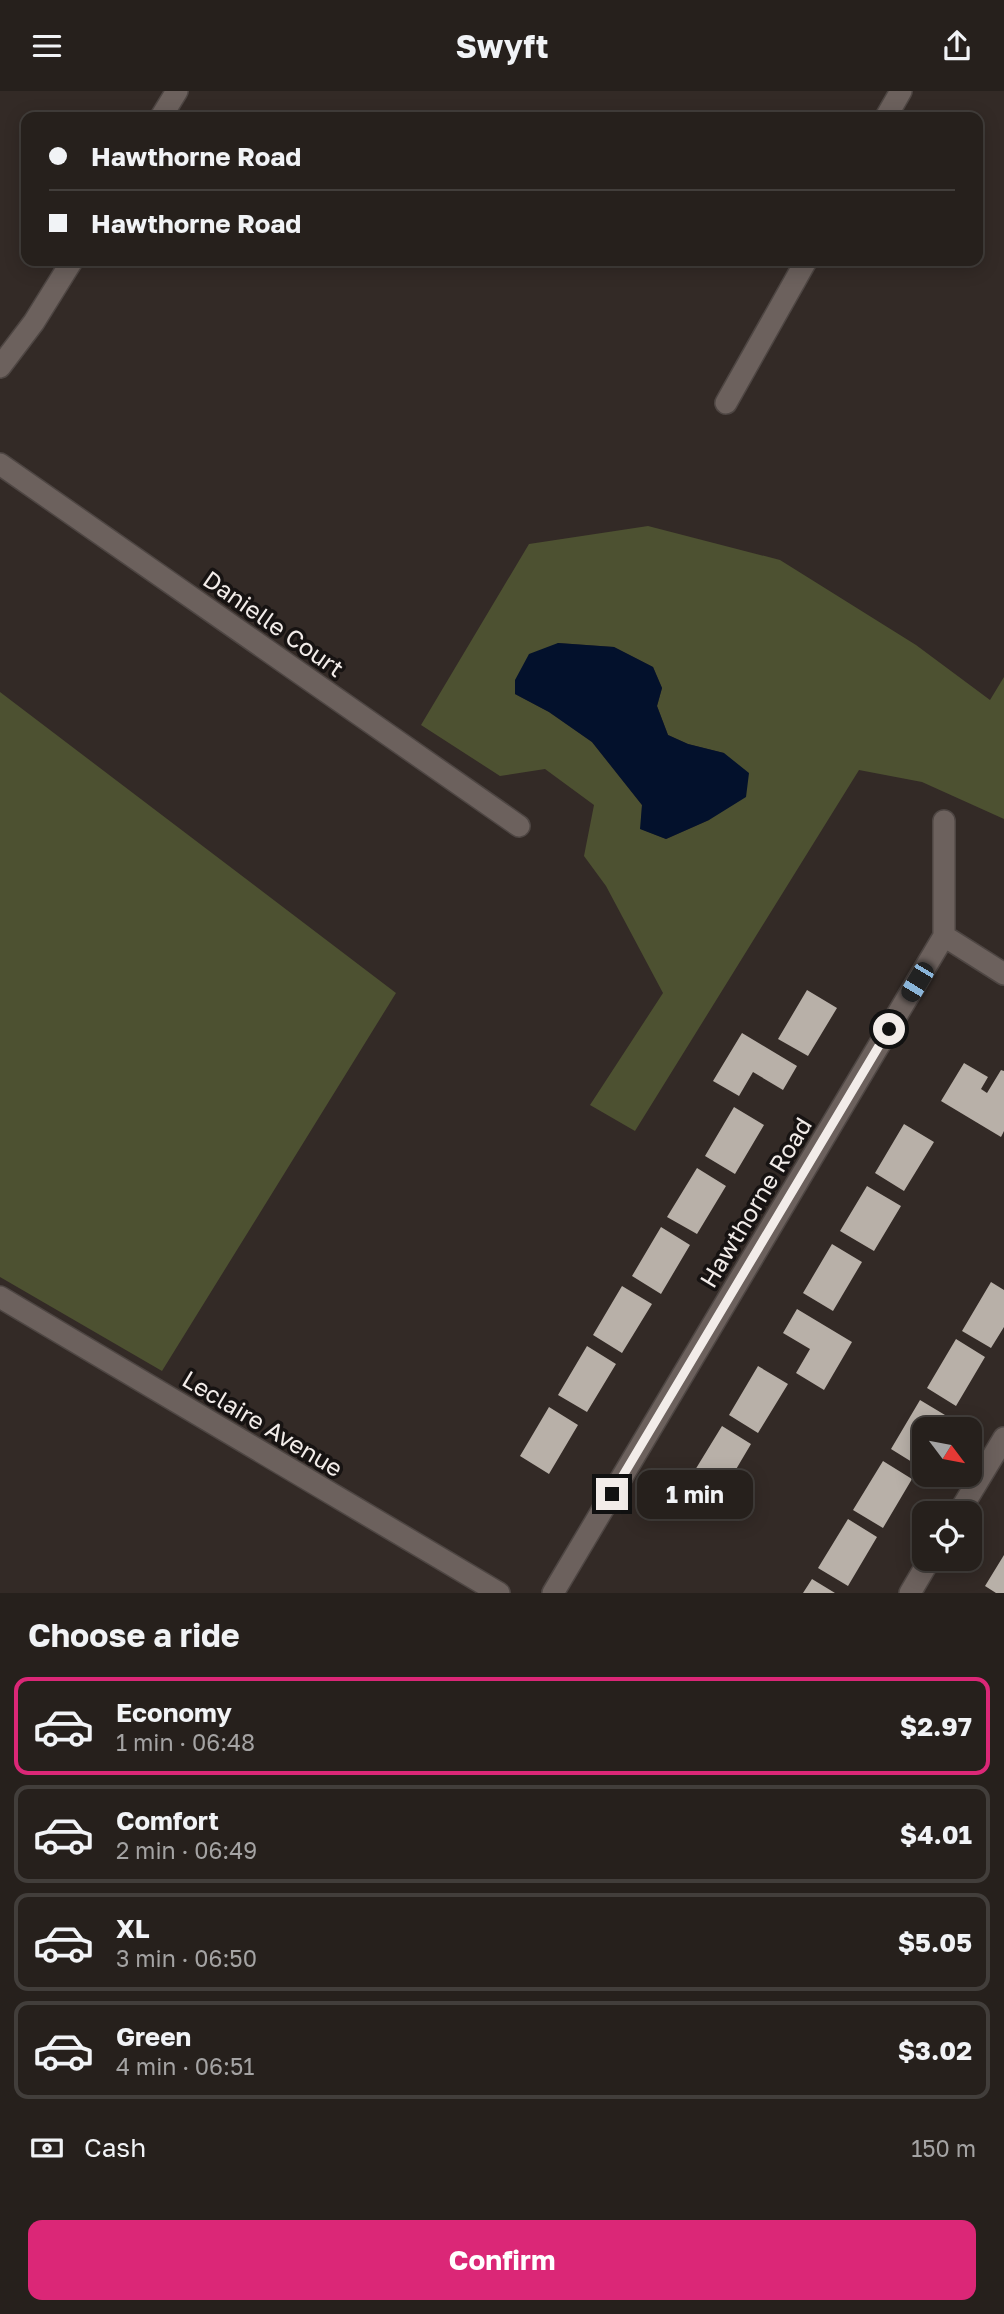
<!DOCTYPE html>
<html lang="en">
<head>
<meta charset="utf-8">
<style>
  :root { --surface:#26201c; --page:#322d29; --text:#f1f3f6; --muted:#a4a3a3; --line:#423e3b; --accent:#db2777 }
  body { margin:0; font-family:"Golos Text",sans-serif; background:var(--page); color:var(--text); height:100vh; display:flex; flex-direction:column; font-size:26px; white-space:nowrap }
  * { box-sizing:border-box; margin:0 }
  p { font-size:23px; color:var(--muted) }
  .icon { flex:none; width:38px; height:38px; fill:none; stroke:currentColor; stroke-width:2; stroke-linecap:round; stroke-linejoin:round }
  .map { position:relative; height:1502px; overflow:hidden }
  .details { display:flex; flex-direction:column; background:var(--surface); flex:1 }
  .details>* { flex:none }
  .top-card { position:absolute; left:21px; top:21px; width:962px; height:154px; border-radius:14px; box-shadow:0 4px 18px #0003,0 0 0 2px var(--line); display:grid; align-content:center; height:154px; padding:0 28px; background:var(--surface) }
  .needle { width:46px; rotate:122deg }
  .fabs { position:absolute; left:912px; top:1326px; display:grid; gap:14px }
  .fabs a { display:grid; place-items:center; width:70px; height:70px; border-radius:14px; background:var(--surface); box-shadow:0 4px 18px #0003,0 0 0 2px var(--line); font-size:35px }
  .end { position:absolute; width:32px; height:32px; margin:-16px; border:9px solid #f2ece9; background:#111; box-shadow:0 0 0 4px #111 }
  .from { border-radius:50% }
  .bubble { position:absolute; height:49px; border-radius:14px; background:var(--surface); box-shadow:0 4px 18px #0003,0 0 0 2px var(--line); font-size:23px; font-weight:700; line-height:49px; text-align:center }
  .car { position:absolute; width:21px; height:42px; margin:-21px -10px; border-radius:9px; box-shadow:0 0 5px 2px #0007; background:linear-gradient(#222 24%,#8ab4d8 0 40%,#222 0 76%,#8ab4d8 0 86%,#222 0) }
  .top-card b { display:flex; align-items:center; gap:24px; height:66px; font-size:26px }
  .top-card b+b { border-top:2px solid var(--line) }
  .top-card i { width:18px; height:18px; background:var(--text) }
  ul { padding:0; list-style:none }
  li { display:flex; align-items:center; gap:21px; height:98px; margin:0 14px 10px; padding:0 14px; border:4px solid var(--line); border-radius:14px }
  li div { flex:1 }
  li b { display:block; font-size:26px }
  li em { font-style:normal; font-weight:700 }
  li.current { border-color:var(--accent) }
  li>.icon { width:63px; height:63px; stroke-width:1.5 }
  h2 { padding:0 28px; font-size:32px; line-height:84px }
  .pay { display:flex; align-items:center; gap:18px; height:77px; padding:0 28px; font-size:26px }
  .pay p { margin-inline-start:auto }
  .button { display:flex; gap:14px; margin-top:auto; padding:14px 28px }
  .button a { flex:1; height:80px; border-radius:14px; background:var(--accent); color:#fff; font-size:28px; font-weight:700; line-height:80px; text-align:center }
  header { display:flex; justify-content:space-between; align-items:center; height:91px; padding:0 28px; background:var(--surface); font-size:32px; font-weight:700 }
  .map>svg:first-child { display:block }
</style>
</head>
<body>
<header><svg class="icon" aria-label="menu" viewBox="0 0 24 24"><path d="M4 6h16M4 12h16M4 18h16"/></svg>Swyft<svg class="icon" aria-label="share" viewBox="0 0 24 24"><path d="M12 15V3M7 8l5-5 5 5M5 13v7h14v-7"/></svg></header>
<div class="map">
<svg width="1004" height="1502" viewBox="0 0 1004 1502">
  <rect width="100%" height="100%" fill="#332a26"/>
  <path fill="#4d5131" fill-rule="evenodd" d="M648,435L780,469L916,554L990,609L1004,586V728L922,691L859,679L635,1040L590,1014L663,902L606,795L584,765L594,714L545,678L500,685L421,634L529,453ZM558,552L614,556L653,576L662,597L657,615L668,644L688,653L724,662L709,729L666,748L641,738L642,714L592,651L549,621L515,603Z
    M0,601L396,902L162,1280L0,1186Z"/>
  <path fill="#03112c" d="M558,552L614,556L653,576L662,597L657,615L668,644L688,653L724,662L749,682L746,706L709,729L666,748L640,738L642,714L592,651L549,621L515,603V589L529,563Z"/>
  <path fill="#b8b0a8" d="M807,899L837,917L808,965L778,948Z
    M742,942L797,975L783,999L753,981L739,1005L713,990Z
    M964,972L988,986L981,998L987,1002L1001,979L1004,980V1040L1001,1046L941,1010Z
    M734,1016L764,1034L735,1083L705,1065Z
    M904,1033L934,1051L904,1100L875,1082Z
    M697,1077L726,1095L697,1143L667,1126Z
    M867,1095L901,1115L874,1160L840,1140Z
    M661,1136L690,1154L661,1203L632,1185Z
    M832,1153L862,1171L833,1220L803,1202Z
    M991,1191L1004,1199V1236L991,1257L962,1240Z
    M622,1195L652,1213L622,1262L593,1244Z
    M797,1218L852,1251L824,1299L796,1282L810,1258L783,1242Z
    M956,1248L985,1266L956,1315L927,1297Z
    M587,1255L616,1273L587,1321L558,1304Z
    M758,1275L788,1293L758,1342L729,1324Z
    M920,1309L950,1327L943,1339H924V1369L920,1376L891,1358Z
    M549,1316L578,1334L549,1383L520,1365Z
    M722,1335L751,1353L722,1402L692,1384Z
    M883,1370L912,1388L883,1437L853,1419Z
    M848,1428L877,1446L848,1495L818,1477Z
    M1004,1464V1502H996L985,1495Z
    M812,1488L835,1502H803Z"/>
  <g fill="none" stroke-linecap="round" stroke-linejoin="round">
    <defs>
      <path id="minor" d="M161,26L177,0
        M886,26L901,0
        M0,276L34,231L72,170
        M726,312L806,170
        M0,373L519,735
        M944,845L1004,883
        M0,1206L499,1502
        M958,1423L1004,1347
        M553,1502L944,845V730
        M910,1502L930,1468"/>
    </defs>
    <use href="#minor" stroke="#4e4643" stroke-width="24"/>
    <use href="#minor" stroke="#6c615d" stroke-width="21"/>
  </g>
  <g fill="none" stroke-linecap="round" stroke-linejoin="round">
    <path stroke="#f2ece9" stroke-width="9" d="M612,1403L889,938"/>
  </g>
  <g text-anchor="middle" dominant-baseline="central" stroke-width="7" stroke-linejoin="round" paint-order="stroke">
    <g font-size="24" fill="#f2ece9" stroke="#171312">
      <text transform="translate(274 532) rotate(35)">Danielle Court</text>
      <text transform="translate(755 1111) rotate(-59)">Hawthorne Road</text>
      <text transform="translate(263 1332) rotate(31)">Leclaire Avenue</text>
    </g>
  </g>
</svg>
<div class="fabs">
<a><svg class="needle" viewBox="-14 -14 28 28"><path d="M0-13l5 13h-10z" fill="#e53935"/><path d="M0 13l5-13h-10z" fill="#a4a3a3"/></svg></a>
<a><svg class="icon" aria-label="locate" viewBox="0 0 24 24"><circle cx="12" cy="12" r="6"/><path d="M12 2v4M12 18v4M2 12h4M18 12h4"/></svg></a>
</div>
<i class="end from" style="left:889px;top:938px"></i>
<i class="end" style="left:612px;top:1403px"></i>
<div class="bubble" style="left:637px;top:1379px;width:116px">1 min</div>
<i class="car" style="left:917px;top:891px;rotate:211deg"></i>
<div class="top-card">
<b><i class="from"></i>Hawthorne Road</b>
<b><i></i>Hawthorne Road</b>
</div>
</div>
<section class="details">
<h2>Choose a ride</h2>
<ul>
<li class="current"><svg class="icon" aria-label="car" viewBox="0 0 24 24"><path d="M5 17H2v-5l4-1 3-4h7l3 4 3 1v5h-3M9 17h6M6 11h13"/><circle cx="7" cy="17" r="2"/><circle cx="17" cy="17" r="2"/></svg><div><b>Economy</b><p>1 min · 06:48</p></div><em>$2.97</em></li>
<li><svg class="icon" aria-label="car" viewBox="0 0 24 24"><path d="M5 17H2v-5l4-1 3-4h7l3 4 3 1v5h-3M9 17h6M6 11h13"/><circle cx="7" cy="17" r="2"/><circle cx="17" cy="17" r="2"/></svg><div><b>Comfort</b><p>2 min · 06:49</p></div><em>$4.01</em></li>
<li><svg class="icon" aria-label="car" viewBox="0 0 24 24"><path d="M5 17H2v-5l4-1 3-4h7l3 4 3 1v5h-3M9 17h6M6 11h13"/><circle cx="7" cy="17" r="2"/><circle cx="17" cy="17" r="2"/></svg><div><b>XL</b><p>3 min · 06:50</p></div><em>$5.05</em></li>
<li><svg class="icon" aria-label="car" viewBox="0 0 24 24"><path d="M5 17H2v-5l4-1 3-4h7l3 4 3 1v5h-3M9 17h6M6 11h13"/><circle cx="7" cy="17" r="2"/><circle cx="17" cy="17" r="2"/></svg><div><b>Green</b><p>4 min · 06:51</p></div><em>$3.02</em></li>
</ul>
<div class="pay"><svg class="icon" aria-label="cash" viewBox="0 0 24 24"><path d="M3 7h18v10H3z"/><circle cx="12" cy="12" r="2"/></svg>Cash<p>150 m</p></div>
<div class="button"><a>Confirm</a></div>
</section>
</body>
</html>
